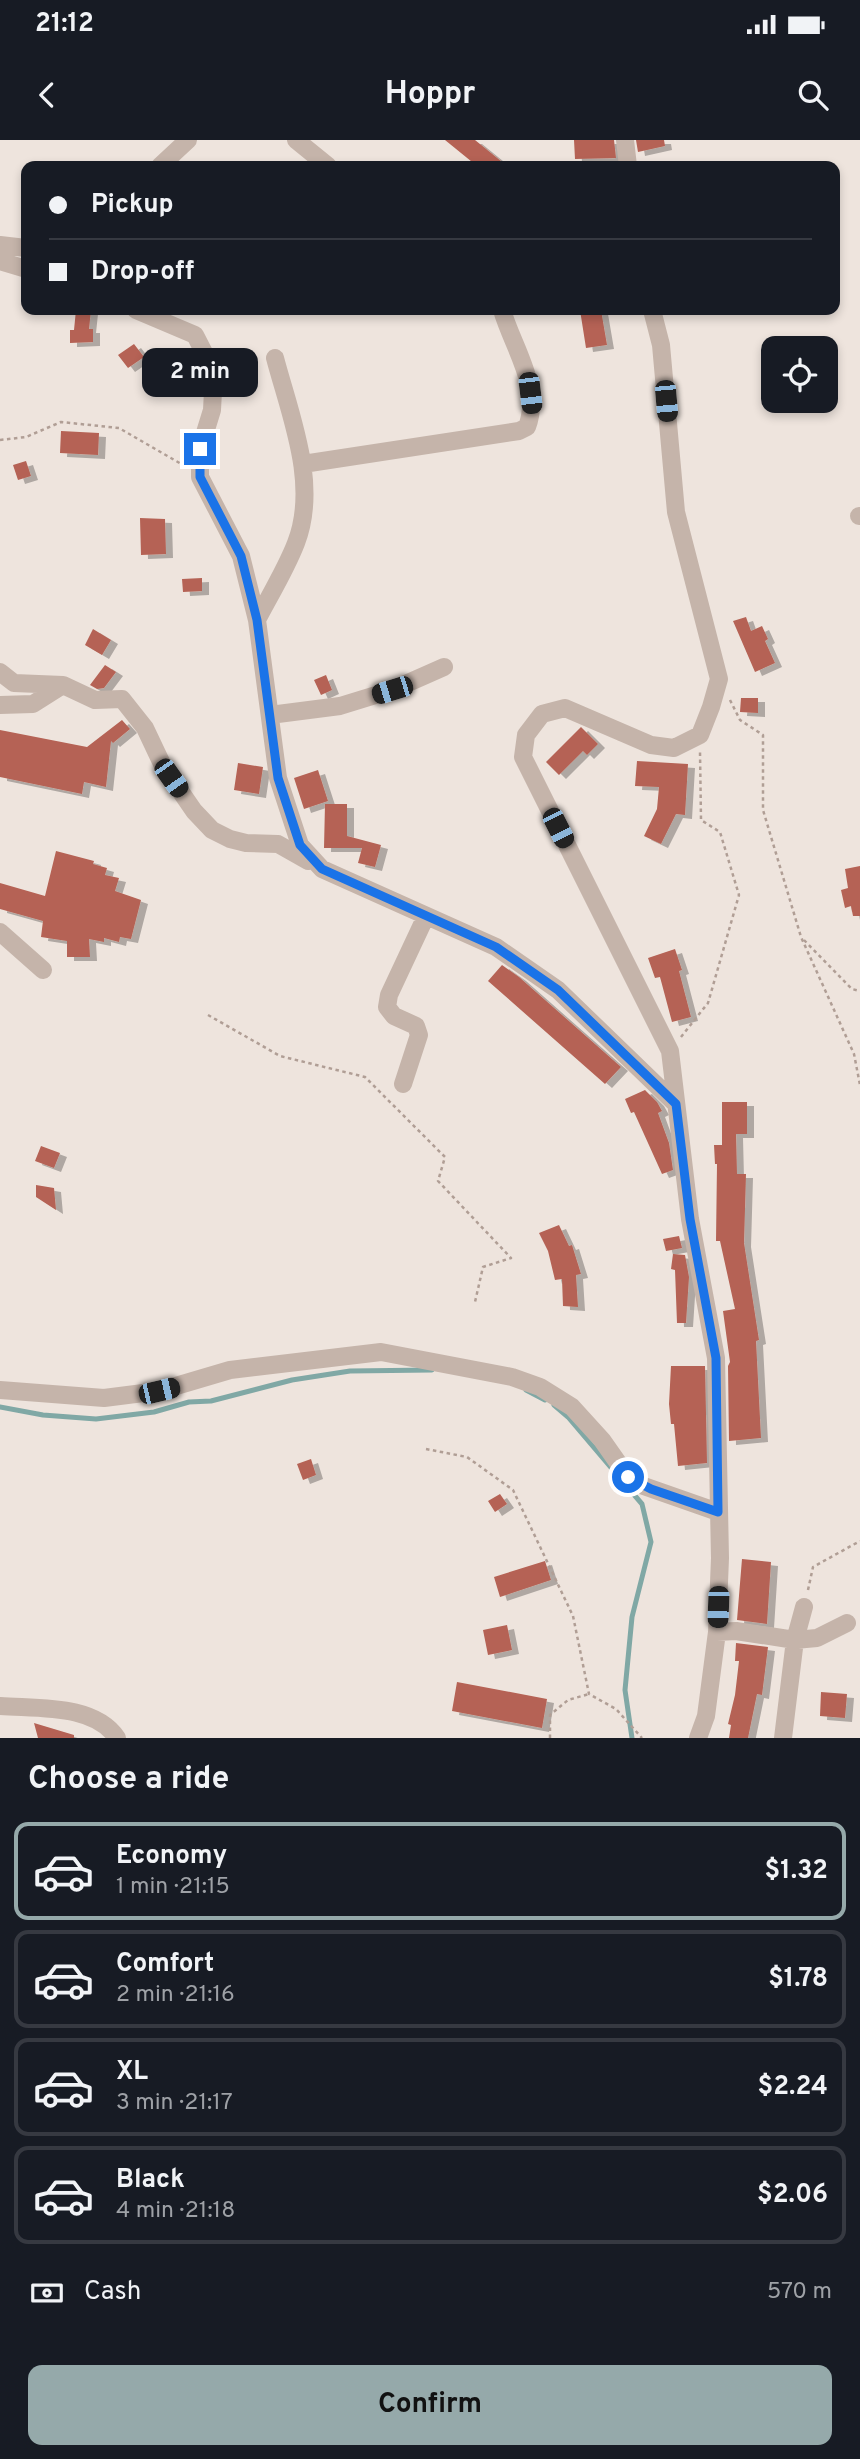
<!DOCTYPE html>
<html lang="en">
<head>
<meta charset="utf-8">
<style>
  :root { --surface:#171b24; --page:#242831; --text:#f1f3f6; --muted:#9ea1a6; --line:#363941; --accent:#95a9aa }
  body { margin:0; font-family:Overpass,sans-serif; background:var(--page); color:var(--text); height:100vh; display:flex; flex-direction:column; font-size:26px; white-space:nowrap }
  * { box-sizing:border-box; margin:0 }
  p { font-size:23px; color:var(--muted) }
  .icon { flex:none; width:38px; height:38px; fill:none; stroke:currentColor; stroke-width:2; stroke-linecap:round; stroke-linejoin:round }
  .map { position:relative; height:1598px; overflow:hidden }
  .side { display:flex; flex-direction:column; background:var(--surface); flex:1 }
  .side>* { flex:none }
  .guide { position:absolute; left:21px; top:21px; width:819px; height:154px; border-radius:14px; box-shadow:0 4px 10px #0003; display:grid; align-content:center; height:154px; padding:0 28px; background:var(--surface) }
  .controls { position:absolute; left:761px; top:196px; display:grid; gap:14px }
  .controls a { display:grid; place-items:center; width:77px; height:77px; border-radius:14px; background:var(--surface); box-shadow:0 4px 10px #0003; font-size:35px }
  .end { position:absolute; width:32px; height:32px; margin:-16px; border:9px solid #1a73e8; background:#fff; box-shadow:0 0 0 4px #fff }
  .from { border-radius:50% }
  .bubble { position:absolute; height:49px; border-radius:14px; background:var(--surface); box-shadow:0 4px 10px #0003; font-size:23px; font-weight:700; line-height:49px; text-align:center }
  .car { position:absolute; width:21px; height:42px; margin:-21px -10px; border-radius:9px; box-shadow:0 0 5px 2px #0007; background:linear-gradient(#222 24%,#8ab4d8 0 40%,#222 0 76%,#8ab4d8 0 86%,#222 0) }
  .guide b { display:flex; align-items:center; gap:24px; height:66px; font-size:26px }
  .guide b+b { border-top:2px solid var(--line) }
  .guide i { width:18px; height:18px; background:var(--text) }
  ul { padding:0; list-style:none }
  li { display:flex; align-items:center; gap:21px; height:98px; margin:0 14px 10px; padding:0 14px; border:4px solid var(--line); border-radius:14px }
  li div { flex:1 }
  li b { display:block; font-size:26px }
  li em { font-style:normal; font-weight:700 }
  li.active { border-color:var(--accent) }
  li>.icon { width:63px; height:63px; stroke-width:1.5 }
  h2 { padding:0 28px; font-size:32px; line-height:84px }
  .pay { display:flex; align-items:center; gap:18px; height:77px; padding:0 28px; font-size:26px }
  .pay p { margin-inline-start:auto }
  .cta { display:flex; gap:14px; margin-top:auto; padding:14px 28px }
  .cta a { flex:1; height:80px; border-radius:14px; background:var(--accent); color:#111; font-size:28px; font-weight:700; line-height:80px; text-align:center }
  .status { display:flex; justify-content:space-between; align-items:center; height:49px; padding:0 35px; background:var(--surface); direction:ltr }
  .status svg { height:19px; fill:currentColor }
  header { display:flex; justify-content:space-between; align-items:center; height:91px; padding:0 28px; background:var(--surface); font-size:32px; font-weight:700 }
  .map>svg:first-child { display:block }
</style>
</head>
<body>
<div class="status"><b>21:12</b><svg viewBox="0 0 49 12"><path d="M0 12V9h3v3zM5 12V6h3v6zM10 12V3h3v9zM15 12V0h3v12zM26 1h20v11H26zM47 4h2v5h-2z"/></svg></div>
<header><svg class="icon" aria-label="back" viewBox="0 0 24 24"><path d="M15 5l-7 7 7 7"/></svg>Hoppr<svg class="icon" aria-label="search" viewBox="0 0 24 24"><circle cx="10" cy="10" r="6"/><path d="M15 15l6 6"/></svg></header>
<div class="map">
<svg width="860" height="1598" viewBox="0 0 860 1598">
  <defs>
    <filter id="shadow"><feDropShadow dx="7" dy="4" stdDeviation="0" flood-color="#0004"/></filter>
  </defs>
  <rect width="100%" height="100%" fill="#eee4dd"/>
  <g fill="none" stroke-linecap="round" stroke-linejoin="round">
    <path stroke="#80a8a5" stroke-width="5" d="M526,1250L545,1260
      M554,1265L568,1277L613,1330
      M0,1267L43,1275L96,1279L154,1272L189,1262L211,1261L292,1240L350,1231L432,1230
      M624,1343L642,1364L651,1402L632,1477L625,1550L632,1598"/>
  </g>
  <path fill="#b56254" filter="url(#shadow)" d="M445,0H475L507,26H477Z
    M574,0H614L616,18L575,19Z
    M636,0H664L665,6L638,12Z
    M76,170H91L89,189H93V202L70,203V190H74Z
    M580,170H601L607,205L586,208Z
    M134,204L144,217L128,228L118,215Z
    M61,291L99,293L98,315L60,313Z
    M26,321L31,336L18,340L13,325Z
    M140,378L165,379L166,414L141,415Z
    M202,438V451L183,452L182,439Z
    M746,477L751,491L762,486L768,499L765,501L775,523L755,532L733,481Z
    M93,489L111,500L102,515L85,505Z
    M105,525L116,532L104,548L97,549L90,545Z
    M326,535L332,550L321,555L314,540Z
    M741,558H758V573L740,572Z
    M122,580L130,589L113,603L111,601L106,647L84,642L82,654L0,637V590L87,607Z
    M581,587L598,604L587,615L583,611L559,635L546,622Z
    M637,621L688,624L685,675L676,674L661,704L644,696L657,669L659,647L635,646Z
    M238,623L263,627L259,654L234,650Z
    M318,630L328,661L304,669L294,638Z
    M325,664H347V696L381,705L375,727L358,723L362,708H324Z
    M56,711L94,721L93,724L107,728L105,735L119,738L115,751L141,760L131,799L120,797L119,802L104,798V802L89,799L90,817H67V801L41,797L43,781L0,769V743L45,756Z
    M860,726V776H853L851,766L845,768L841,750L848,748L845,729Z
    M675,809L682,830L679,831L691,877L672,882L660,837L655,838L648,818Z
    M502,825L519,837L621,927L605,944L488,841Z
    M645,950L657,962L662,971L658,973L669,1003L673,1030L662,1034L634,972L631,973L625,959Z
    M722,962H747V994H736L737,1034H746L744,1103L759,1200L756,1201L761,1298L729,1301L728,1226L730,1222L723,1171L735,1169L720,1101H716L717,1024H715L714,1005H722Z
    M41,1006L60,1013L54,1028L35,1021Z
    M36,1045L54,1048L56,1070L36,1057Z
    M559,1085L569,1106L572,1105L581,1134L576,1135L578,1167L563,1166L562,1139L555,1140L548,1111L539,1093Z
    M679,1096L682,1108L666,1111L663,1099Z
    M673,1114L685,1115L689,1137L686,1183H677L675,1130L671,1129Z
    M671,1226H705L707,1323L678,1326L674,1284H671L669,1264Z
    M311,1319L316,1335L303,1340L297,1324Z
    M500,1354L507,1364L495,1372L488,1361Z
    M742,1419L771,1422L767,1484L737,1480Z
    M545,1421L551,1440L500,1457L494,1437Z
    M507,1485L512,1510L488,1515L483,1490Z
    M736,1503L768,1507L762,1555L757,1554L748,1598H729L731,1585L728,1584L735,1555L739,1521H735Z
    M457,1542L547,1559L542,1588L452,1571Z
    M821,1552L847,1554L845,1578L820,1576Z
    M34,1583L74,1595V1598H38Z"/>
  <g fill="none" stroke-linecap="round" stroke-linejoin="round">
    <path stroke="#b09e95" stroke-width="2.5" stroke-dasharray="3.5 3.5" stroke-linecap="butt" d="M0,300L26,297L61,282L119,288L183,325
      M730,560L740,580L763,595V670L801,797L854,914L860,945
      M804,800L852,849L860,851
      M208,875L280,916L365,937L445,1017L438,1041L511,1118L483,1127L475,1162
      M681,897L708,863L739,755L720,692L701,680L700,612
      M426,1309L467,1317L513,1350L573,1476L589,1554L616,1569L642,1598
      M808,1450L813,1427L860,1401
      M550,1598V1575L568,1560L589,1554"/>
    <path stroke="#c5b4aa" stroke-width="18" d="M296,0L328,26
      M625,0L628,26
      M160,26L188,0
      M0,105L26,108
      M0,121L26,129
      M136,170L195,195L214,232L212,270L200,309V337L241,416L257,480L278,638L300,705L322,729L496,807L558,850L676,964
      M652,170L661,205L676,372L719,539L711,567L700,595L674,608L651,605L565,568L542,574L526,595L523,617L670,911L690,1079L716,1218L720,1418L717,1492L706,1576L698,1598
      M303,324L519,291L527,287C542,246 513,208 502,170
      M859,376H860
      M257,480C270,455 286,429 296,403C319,344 290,275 275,218
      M0,532L14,543L63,545L33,564L0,565
      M63,545L95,560L122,559L145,588L163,626L194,671L212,690L230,699L246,703L278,704L308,721
      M270,575L340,566L392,550L444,527
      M0,792L43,830
      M403,944L419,895L416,886L394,876L387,867L389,855L426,776
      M0,1250L104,1258L159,1251L230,1230L381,1212L512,1237L540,1247L572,1267L602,1300L628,1337L638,1344L718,1372
      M804,1467L795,1500L817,1498L847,1483
      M717,1492L736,1491L795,1500L783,1598
      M0,1566C38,1569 94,1564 117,1598"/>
  </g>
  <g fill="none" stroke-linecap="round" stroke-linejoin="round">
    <path stroke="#1a73e8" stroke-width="9" d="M200,309V337L241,416L257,480L278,638L300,705L322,729L496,807L558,850L676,964L690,1079L716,1218L718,1372L651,1349L628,1337"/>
  </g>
</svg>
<div class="controls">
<a><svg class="icon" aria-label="locate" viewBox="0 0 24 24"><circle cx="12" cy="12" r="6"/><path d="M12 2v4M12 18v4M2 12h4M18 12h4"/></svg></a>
</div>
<i class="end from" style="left:628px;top:1337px"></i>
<i class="end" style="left:200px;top:309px"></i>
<div class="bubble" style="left:142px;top:208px;width:116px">2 min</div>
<i class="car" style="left:530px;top:253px;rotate:173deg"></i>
<i class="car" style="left:666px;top:261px;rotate:175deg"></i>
<i class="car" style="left:392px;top:550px;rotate:253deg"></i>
<i class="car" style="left:171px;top:638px;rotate:145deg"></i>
<i class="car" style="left:558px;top:688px;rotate:153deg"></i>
<i class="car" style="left:159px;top:1251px;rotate:77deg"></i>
<i class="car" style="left:718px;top:1467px;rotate:182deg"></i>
<div class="guide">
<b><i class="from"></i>Pickup</b>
<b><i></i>Drop-off</b>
</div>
</div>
<section class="side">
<h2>Choose a ride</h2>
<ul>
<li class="active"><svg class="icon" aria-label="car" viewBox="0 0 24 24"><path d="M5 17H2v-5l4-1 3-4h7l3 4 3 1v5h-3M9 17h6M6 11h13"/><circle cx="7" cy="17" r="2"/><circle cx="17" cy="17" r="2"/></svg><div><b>Economy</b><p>1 min · 21:15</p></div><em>$1.32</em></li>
<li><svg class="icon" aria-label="car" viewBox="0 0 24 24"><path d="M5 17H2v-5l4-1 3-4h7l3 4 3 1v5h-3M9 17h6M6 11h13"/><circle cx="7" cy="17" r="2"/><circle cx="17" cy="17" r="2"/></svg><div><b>Comfort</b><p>2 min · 21:16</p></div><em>$1.78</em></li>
<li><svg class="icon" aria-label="car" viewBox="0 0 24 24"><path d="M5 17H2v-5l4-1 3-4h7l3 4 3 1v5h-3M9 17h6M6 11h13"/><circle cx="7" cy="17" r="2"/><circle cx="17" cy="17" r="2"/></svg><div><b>XL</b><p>3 min · 21:17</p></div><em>$2.24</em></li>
<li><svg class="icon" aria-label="car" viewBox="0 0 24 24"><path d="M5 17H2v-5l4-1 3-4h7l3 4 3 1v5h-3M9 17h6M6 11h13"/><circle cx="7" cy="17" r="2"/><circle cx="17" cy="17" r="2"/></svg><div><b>Black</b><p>4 min · 21:18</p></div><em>$2.06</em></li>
</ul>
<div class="pay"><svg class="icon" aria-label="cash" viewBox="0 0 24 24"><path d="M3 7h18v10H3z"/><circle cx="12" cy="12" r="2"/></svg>Cash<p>570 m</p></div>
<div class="cta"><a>Confirm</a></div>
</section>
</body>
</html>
